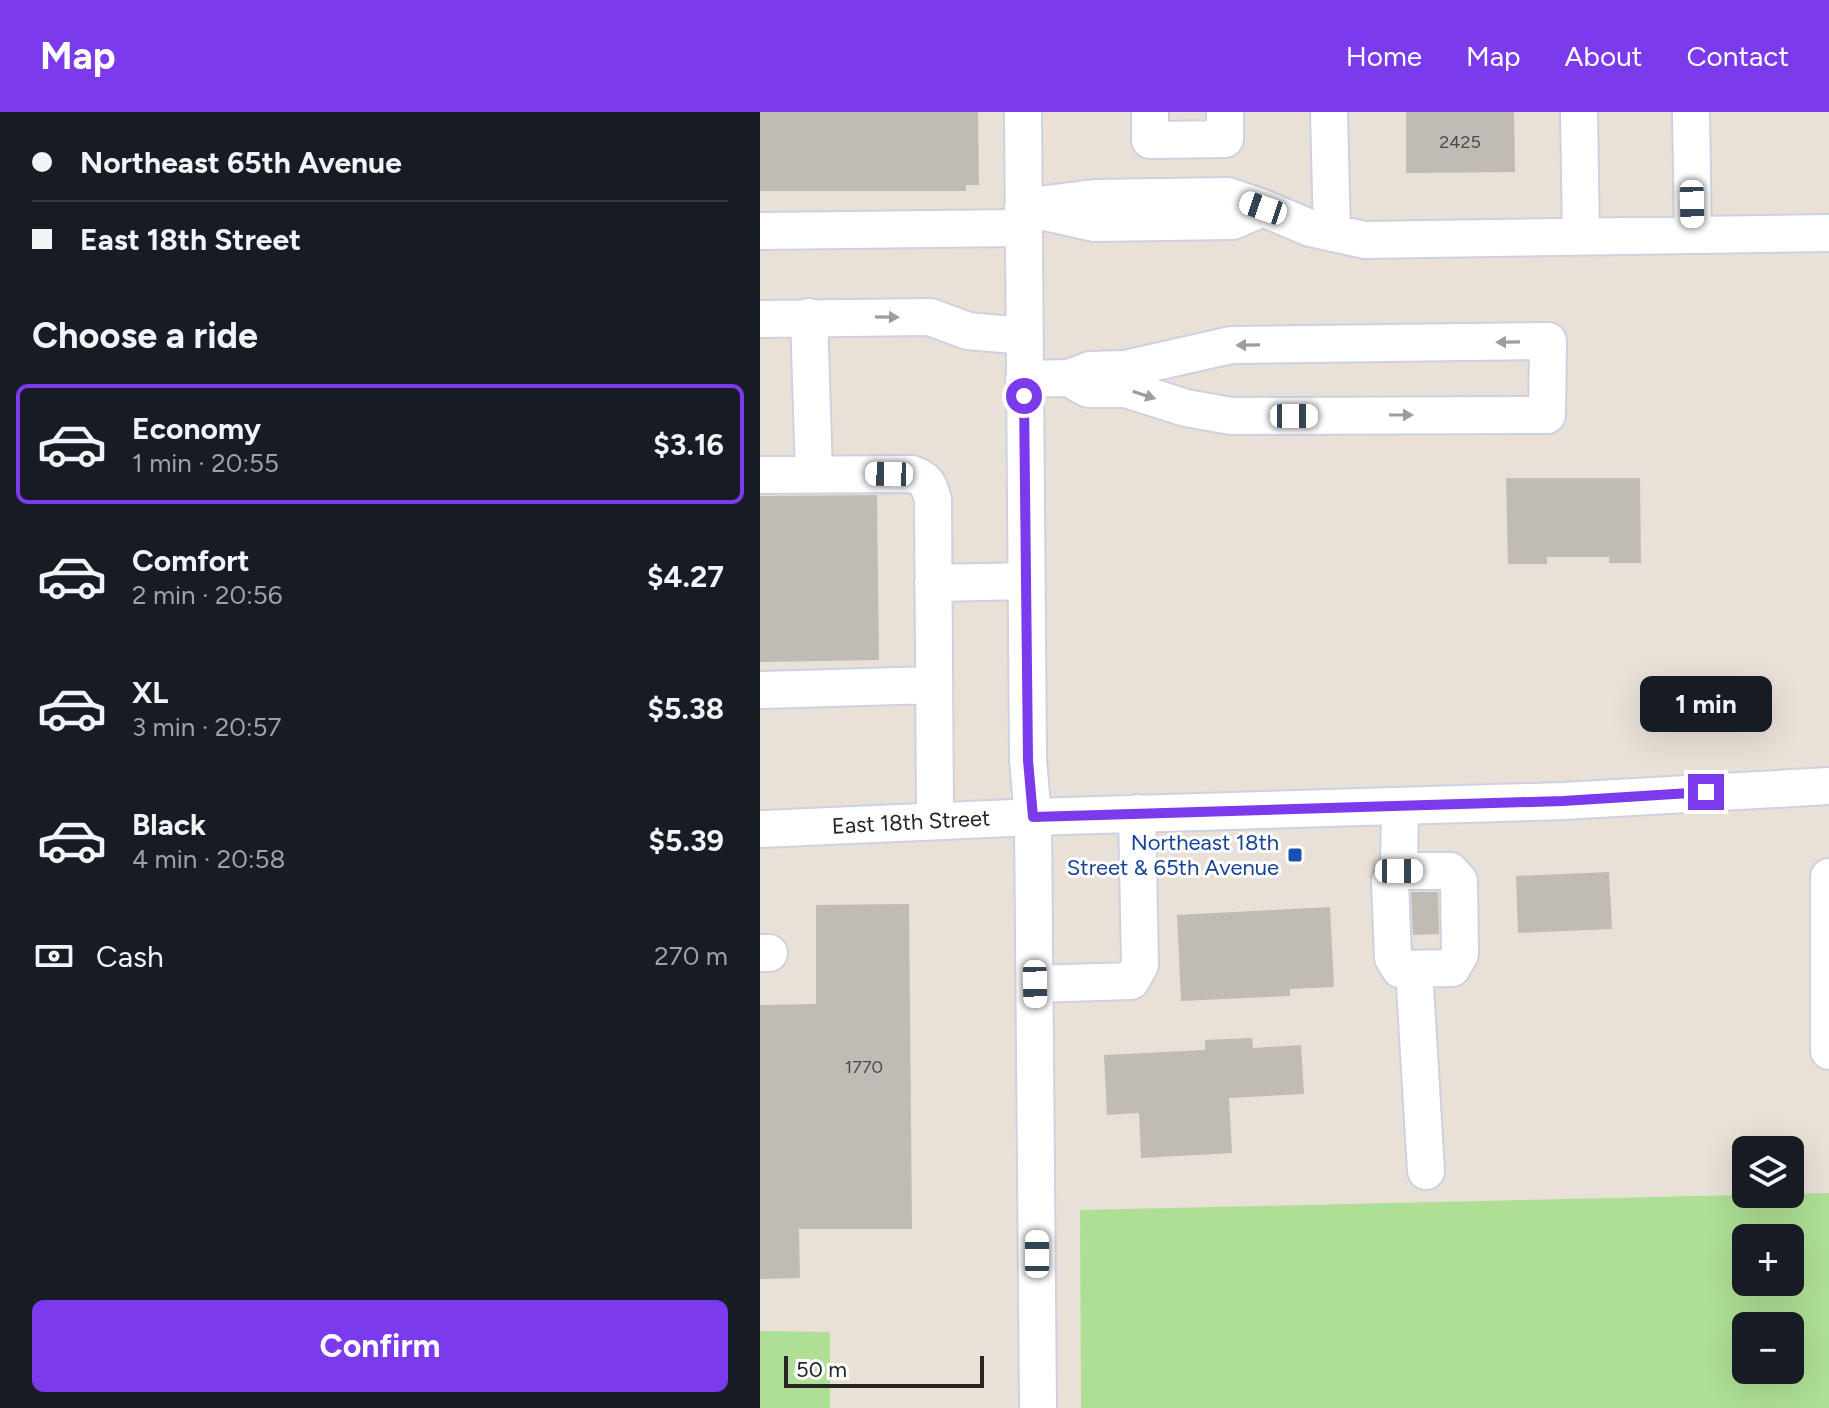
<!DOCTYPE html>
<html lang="en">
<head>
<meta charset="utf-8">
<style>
  :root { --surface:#171b24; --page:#20242c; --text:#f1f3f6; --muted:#9ea1a6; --line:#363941; --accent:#7c3aed }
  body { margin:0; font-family:Figtree,sans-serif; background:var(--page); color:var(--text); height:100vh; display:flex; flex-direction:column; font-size:30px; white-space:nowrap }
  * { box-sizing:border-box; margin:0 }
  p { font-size:26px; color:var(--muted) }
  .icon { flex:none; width:44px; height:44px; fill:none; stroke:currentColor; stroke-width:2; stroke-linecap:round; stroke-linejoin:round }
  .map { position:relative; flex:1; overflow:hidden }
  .drawer { display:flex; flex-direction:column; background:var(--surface); width:760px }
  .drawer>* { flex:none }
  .hud { display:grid; align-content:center; height:176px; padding:0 32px; background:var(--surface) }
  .fabs { position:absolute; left:972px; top:1024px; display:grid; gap:16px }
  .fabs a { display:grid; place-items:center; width:72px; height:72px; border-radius:12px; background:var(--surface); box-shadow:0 8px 32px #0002; font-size:40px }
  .scale { position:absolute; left:24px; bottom:20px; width:200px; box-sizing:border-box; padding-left:8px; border:4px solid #262626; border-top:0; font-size:22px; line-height:28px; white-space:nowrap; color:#262626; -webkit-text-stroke:6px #fff; paint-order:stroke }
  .end { position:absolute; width:36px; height:36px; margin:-18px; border:10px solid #7c3aed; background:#fff; box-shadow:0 0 0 4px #fff }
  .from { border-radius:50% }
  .bubble { position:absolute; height:56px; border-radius:12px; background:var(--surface); box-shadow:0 8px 32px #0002; font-size:26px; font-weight:700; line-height:56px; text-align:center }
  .car { position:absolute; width:24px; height:48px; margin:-24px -12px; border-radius:10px; box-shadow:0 0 6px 2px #0007; background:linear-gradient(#fff 24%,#345 0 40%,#fff 0 76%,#345 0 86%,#fff 0) }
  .hud b { display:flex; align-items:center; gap:28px; height:76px; font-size:30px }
  .hud b+b { border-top:2px solid var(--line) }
  .hud i { width:20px; height:20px; background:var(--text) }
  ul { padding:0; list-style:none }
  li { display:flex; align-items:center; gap:24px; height:120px; margin:0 16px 12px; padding:0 16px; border:4px solid transparent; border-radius:12px }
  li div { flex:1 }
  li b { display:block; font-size:30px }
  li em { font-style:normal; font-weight:700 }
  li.current { border-color:var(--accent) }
  li>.icon { width:72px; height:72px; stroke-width:1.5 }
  h2 { padding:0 32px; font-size:36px; line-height:96px }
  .pay { display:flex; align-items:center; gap:20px; height:88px; padding:0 32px; font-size:30px }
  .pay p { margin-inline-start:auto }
  .action { display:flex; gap:16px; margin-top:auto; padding:16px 32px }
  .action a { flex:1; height:92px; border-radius:12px; background:var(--accent); color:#fff; font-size:32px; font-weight:700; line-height:92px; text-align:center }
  header { display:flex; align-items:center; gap:48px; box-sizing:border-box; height:112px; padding:0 40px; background:var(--accent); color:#fff }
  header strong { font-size:38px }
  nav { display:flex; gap:44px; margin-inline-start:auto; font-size:28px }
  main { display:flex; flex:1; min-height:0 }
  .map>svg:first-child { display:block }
</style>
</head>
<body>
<header>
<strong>Map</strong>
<nav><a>Home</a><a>Map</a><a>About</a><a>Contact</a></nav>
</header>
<main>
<section class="drawer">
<div class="hud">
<b><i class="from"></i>Northeast 65th Avenue</b>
<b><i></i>East 18th Street</b>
</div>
<h2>Choose a ride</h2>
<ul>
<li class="current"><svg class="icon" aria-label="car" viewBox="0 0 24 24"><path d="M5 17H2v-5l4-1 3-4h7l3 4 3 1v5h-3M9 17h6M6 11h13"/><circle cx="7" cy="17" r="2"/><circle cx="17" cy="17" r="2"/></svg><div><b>Economy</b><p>1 min · 20:55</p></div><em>$3.16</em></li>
<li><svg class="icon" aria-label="car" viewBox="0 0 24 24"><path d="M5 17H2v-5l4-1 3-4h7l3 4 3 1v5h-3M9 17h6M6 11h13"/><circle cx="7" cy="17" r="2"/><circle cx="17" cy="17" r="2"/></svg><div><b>Comfort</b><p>2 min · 20:56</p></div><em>$4.27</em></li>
<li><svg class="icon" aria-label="car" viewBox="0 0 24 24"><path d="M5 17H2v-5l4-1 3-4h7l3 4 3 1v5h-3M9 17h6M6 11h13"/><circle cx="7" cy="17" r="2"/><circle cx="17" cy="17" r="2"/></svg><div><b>XL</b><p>3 min · 20:57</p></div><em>$5.38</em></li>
<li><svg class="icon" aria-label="car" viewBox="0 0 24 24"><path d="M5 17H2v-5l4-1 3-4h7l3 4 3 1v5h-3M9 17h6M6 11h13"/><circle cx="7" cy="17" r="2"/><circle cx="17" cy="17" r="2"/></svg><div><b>Black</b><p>4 min · 20:58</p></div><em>$5.39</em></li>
</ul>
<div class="pay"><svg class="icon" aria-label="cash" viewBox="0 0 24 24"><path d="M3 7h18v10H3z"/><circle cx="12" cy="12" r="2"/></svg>Cash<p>270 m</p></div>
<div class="action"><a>Confirm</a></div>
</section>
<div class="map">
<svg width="1069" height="1296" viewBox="0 0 1069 1296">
  <rect width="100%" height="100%" fill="#e9e1d8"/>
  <path fill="#afdf95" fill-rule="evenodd" d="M1069,1081V1296H321L320,1098ZM986,1126H1030V1170H986ZM986,1214H1030V1258H986Z
    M0,1219L70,1220V1296H0Z"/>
  <path fill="#c1bbb5" d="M0,0H218L219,73H206V79H0Z
    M646,0H754L755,60L646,61Z
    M746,366H880L881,451H849V445H787V452H748Z
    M117,383L119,548L0,550V384Z
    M849,760L852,817L758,821L756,764Z
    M651,780H678L679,822L653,823Z
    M149,792L152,1117H39L40,1166L0,1167V893L56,892V793Z
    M570,795L574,875L530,877V884L421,889L417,803Z
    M492,926L493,936L541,933L544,982L469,986L472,1041L381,1046L379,1001L347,1003L344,943L445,938V928Z"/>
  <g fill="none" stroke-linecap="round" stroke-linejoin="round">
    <defs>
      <path id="minor" d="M263,0L268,648L273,705L278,1296
        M390,0V28L465,27V0
        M569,0L572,121
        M819,0L821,124
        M931,0L933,123
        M468,84L503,96L473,109L334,111L263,95L334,86Z
        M503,96L550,116L605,128L1069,121
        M0,119L263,116
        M49,205L54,361
        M0,207L170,205L208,219L263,224
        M264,267L309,266L330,258L365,257L471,233L788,229L787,303L471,304L426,296L366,277H328L309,266
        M0,363L152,362C167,367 169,373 173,388L175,709
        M173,471L266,469
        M0,578L174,573
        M0,717L273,705L803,689L1069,674
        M639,759H690L699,769L700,842L692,856L640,857L633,846L630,769L639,759L640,694
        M1069,765V939
        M0,841H9
        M654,857L666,1059
        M275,872L371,869L380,853L377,701"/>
    </defs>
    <use href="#minor" stroke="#cdd1e0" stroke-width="40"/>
    <use href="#minor" stroke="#fff" stroke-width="36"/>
  </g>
  <defs><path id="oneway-solid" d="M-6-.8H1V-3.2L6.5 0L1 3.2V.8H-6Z" transform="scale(2)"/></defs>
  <g fill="#9d9d9d">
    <use href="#oneway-solid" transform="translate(127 205) rotate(1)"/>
    <use href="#oneway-solid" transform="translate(748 230) rotate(179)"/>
    <use href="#oneway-solid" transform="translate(488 233) rotate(179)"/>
    <use href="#oneway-solid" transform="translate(384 283) rotate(18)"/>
    <use href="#oneway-solid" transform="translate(641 303)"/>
  </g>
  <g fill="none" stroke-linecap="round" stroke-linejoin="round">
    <path stroke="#7c3aed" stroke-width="10" d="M264,284L268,648L273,705L803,689L946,680"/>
  </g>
  <rect fill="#1a4fb4" stroke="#fff" stroke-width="3" x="527" y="735" width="16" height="16" rx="4"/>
  <g text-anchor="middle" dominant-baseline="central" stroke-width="6" stroke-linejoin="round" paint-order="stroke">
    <g font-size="18" fill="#4d4b4a">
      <text x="700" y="30">2425</text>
      <text x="104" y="955">1770</text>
    </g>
    <g font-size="22" fill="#262626" stroke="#fff">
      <text transform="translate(151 710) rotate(-3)">East 18th Street</text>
    </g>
    <g font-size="22" fill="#164399" stroke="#fff" text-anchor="end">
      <text x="519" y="730">Northeast 18th<tspan x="519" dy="25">Street &amp; 65th Avenue</tspan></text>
    </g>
  </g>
</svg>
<div class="fabs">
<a><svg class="icon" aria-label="layers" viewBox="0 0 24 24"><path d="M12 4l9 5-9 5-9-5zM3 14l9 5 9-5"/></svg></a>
<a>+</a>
<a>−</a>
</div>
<div class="scale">50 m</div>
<i class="end from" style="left:264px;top:284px"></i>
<i class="end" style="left:946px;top:680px"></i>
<div class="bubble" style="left:880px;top:564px;width:132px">1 min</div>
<i class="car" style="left:932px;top:92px;rotate:179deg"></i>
<i class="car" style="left:503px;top:96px;rotate:289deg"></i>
<i class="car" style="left:534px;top:304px;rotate:90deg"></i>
<i class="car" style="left:129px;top:362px;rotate:271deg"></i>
<i class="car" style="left:639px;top:759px;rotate:90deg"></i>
<i class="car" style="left:275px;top:872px;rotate:179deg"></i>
<i class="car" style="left:277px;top:1142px;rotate:0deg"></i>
</div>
</main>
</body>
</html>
